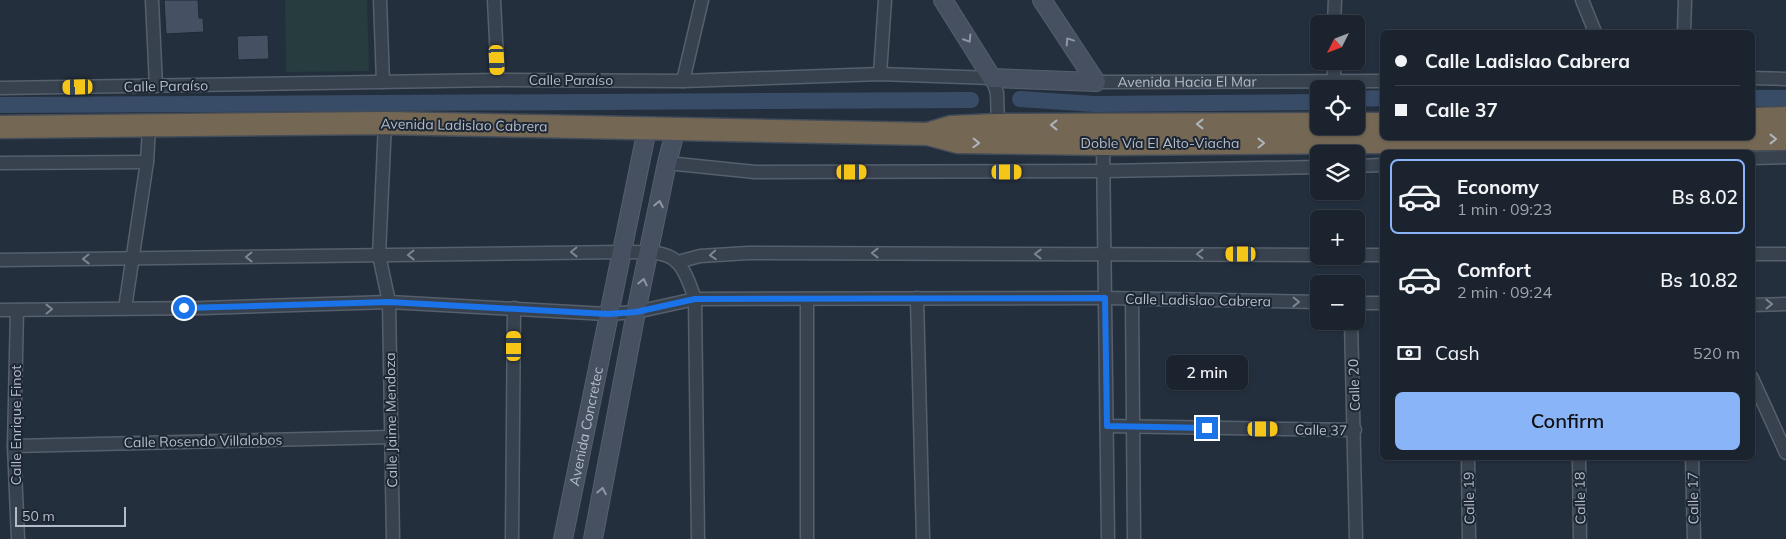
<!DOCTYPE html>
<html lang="en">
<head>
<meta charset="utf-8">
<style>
  :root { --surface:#1b232e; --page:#242b36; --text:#f1f3f6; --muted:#a0a4aa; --line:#39404a; --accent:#8ab4f8 }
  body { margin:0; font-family:Mulish,sans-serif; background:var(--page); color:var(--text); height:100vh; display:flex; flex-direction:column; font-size:19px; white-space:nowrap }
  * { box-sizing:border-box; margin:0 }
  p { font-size:16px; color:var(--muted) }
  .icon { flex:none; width:28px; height:28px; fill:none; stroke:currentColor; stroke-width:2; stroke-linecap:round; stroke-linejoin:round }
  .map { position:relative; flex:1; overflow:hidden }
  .drawer { position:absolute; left:1380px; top:150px; width:375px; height:310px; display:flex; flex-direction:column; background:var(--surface); border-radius:8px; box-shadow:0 1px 4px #0004,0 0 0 1px var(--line) }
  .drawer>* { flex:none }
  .hud { position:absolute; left:1380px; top:30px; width:375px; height:110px; border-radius:8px; box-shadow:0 1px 4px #0004,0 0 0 1px var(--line); display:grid; align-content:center; height:110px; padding:0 15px; background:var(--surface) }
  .needle { width:32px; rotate:228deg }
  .fabs { position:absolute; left:1310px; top:15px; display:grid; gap:10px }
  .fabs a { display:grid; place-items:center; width:55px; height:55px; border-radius:8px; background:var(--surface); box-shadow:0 1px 4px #0004,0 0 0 1px var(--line); font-size:25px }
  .scale { position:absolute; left:15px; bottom:12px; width:111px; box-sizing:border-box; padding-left:5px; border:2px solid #b4bcc9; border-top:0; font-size:14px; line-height:18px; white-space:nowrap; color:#b4bcc9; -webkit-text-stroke:4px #1d2633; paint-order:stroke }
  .end { position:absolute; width:22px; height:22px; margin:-11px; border:6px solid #1a73e8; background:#fff; box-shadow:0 0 0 2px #fff }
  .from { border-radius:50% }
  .bubble { position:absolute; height:35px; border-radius:8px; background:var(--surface); box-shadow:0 1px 4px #0004,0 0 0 1px var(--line); font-size:16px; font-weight:600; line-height:35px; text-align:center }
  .car { position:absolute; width:15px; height:30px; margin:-15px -8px; border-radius:6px; box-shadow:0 0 4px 1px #0007; background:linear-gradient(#f5c518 24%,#345 0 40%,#f5c518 0 76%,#345 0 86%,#f5c518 0) }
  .hud b { display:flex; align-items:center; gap:18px; height:48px; font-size:19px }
  .hud b+b { border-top:1px solid var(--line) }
  .hud i { width:12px; height:12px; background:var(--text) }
  ul { padding:9px 0 0; list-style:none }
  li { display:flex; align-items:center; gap:15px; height:75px; margin:0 10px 8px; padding:0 5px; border:2px solid transparent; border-radius:8px }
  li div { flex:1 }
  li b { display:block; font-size:19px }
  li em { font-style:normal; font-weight:600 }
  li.current { border-color:var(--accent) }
  li>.icon { width:45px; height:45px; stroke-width:1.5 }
  .pay { display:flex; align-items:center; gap:12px; height:55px; padding:0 15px; font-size:19px }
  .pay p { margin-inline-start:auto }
  .primary-button { display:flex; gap:10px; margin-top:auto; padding:10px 15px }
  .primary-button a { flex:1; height:58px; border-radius:8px; background:var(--accent); color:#111; font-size:20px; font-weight:600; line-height:58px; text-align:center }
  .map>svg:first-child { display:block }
</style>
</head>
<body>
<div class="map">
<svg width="1786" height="539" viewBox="0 0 1786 539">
  <rect width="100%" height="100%" fill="#242f3e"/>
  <path fill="#263c3f" d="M285,0H367L369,71L286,72Z"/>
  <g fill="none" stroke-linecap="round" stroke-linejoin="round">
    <path stroke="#394c67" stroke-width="16" d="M1752,98H1786
      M1020,99L1094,104L1319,102
      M1356,99L1382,98
      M0,105L971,100"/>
  </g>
  <path fill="#455162" stroke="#1f2835" d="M164,0H198L199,18H203L204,32L166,34Z
    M268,35L269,59L238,60L237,36Z"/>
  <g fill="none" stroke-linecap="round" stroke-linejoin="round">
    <defs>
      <g id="street">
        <path d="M152,0L156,86"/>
        <path d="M380,0L383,82"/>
        <path d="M494,0L498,80"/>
        <path d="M1582,0L1595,32"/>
        <path d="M1334,24L1335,0"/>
        <path d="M1684,32L1685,0"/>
        <path d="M880,74L885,0"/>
        <path d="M1752,78L1786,79"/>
        <path d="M683,81L702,0"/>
        <path id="s1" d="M1096,82L1382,81"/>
        <path d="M0,88L498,80L683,81L880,74L992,78L997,93L998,125"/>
        <path d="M1334,89V61"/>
        <path d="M385,123L379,255L389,302L393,539"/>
        <path d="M1103,144L1108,539"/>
        <path d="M1752,158L1786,157"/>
        <path d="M0,163L147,162"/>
        <path d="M667,163L755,172L1104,171L1319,167"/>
        <path d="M1356,166L1382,165"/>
        <path d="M1752,254H1786"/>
        <path d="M1356,255H1382"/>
        <path d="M0,260L623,252C671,252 679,251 695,299L698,539"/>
        <path d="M678,262L700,256L748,253L1319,255"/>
        <path d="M917,298L923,539"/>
        <path d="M807,299V539"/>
        <path d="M1132,299L1134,539"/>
        <path d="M1356,303H1382"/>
        <path d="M1752,305L1786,304"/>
        <path d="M125,308L147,162L149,127"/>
        <path d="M0,310L203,308L389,302L607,314L636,312L695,299L1105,298L1319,302"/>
        <path d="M17,310L14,446L18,539"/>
        <path d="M1351,321L1356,539"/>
        <path d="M1752,378L1786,453"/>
        <path d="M1107,426L1355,430"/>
        <path d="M14,446L392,437"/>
        <path d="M1468,458L1469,539"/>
        <path d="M1579,458L1580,539"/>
        <path d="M1692,458L1694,539"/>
        <path d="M512,539L514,308"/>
      </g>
      <g id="secondary">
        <path d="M943,0L992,78L1096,82"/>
        <path d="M1042,0L1096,82"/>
        <path id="s2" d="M563,539L647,129"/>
        <path d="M593,539L636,312L667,163L676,128"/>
      </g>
      <path id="highway" d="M1752,119L1786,118
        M1356,124H1382
        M0,127L385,123L928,134L958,142L1103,144L1786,139
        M931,133L951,127L998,125L1319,124"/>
    </defs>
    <use href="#street" stroke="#565f6c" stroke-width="15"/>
    <use href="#secondary" stroke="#565f6c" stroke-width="20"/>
    <use href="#highway" stroke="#434c59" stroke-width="25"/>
    <use href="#street" stroke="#38414e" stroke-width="12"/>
    <use href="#secondary" stroke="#465061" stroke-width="18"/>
    <use href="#highway" stroke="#746855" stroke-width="22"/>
  </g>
  <defs><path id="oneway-chevron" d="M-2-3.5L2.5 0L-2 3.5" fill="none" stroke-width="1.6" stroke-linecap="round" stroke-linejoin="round" transform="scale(1.25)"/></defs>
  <g stroke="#8e96a5">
    <use href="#oneway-chevron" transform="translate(968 39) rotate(58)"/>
    <use href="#oneway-chevron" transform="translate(1069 41) rotate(-124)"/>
    <use href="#oneway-chevron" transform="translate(659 204) rotate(-79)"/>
    <use href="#oneway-chevron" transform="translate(643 282) rotate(-77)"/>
    <use href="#oneway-chevron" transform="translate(602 491) rotate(-79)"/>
  </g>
  <g stroke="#aeb4bd">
    <use href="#oneway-chevron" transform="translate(1200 124) rotate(180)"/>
    <use href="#oneway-chevron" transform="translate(1054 125) rotate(180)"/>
    <use href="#oneway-chevron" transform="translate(1773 139)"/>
    <use href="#oneway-chevron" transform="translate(976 143) rotate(2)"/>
    <use href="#oneway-chevron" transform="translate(1261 143) rotate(-1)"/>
  </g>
  <g stroke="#7c8592">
    <use href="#oneway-chevron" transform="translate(574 252) rotate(179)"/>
    <use href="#oneway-chevron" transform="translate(875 253) rotate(-180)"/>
    <use href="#oneway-chevron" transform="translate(1038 254) rotate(-180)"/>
    <use href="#oneway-chevron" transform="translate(1200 254) rotate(-180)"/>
    <use href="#oneway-chevron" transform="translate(411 255) rotate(179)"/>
    <use href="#oneway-chevron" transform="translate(713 255) rotate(176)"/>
    <use href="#oneway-chevron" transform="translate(249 257) rotate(179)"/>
    <use href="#oneway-chevron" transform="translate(86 259) rotate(179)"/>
    <use href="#oneway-chevron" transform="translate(1296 302) rotate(1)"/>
    <use href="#oneway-chevron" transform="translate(1769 304) rotate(-1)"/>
    <use href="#oneway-chevron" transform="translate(49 309) rotate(-1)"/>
  </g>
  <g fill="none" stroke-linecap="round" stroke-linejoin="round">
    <path stroke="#1a73e8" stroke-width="6" d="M184,308L389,302L608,314L636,312L695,299L1105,298L1107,426L1207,428"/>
  </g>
  <g text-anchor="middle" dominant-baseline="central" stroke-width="4" stroke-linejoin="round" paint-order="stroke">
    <g font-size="14" fill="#b4bcc9" stroke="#1d2633">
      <text x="571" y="80">Calle Paraíso</text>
      <text stroke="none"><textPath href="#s1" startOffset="91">Avenida Hacia El Mar</textPath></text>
      <text transform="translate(166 86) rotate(-1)">Calle Paraíso</text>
      <text transform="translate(464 125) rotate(1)">Avenida Ladislao Cabrera</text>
      <text x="1160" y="143">Doble Vía El Alto-Viacha</text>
      <text transform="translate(1198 300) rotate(1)">Calle Ladislao Cabrera</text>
      <text transform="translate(1354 385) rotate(-92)">Calle 20</text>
      <text transform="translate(391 420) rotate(-91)">Calle Jaime Mendoza</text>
      <text transform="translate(16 425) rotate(-90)">Calle Enrique Finot</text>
      <text stroke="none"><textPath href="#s2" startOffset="115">Avenida Concretec</textPath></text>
      <text transform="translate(1321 430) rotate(1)">Calle 37</text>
      <text transform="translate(203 441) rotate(-1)">Calle Rosendo Villalobos</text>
      <text transform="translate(1469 498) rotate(-91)">Calle 19</text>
      <text transform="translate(1580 498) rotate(-91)">Calle 18</text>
      <text transform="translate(1693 498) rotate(-91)">Calle 17</text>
    </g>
  </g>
</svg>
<div class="fabs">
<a><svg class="needle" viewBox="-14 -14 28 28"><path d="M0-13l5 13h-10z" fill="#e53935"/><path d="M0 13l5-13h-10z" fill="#a0a4aa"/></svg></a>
<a><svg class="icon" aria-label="locate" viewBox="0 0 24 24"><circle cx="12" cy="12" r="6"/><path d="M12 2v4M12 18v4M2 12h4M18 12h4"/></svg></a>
<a><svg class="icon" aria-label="layers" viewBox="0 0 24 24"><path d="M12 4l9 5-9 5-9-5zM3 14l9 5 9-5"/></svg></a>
<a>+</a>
<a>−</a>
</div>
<div class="scale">50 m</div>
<i class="end from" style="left:184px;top:308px"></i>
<i class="end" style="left:1207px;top:428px"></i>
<div class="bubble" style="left:1166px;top:355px;width:82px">2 min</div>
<i class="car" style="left:497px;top:60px;rotate:177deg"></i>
<i class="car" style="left:78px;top:87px;rotate:269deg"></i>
<i class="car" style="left:852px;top:172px;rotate:90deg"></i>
<i class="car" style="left:1007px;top:172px;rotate:90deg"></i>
<i class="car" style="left:1241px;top:254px;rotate:270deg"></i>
<i class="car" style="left:514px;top:346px;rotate:0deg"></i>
<i class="car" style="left:1263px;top:429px;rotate:90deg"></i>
<div class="hud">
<b><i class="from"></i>Calle Ladislao Cabrera</b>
<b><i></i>Calle 37</b>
</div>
<section class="drawer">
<ul>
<li class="current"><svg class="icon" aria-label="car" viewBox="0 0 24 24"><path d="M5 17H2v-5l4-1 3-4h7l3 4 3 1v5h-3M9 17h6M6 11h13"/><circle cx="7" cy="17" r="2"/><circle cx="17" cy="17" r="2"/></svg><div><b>Economy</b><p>1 min · 09:23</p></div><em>Bs 8.02</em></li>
<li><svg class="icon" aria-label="car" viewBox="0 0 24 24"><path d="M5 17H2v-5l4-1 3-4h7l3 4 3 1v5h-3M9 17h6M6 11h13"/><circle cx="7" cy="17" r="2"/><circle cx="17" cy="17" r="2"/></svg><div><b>Comfort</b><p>2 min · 09:24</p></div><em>Bs 10.82</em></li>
</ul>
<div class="pay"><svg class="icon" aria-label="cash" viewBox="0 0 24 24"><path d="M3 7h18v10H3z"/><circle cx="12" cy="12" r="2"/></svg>Cash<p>520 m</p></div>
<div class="primary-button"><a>Confirm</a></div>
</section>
</div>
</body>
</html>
